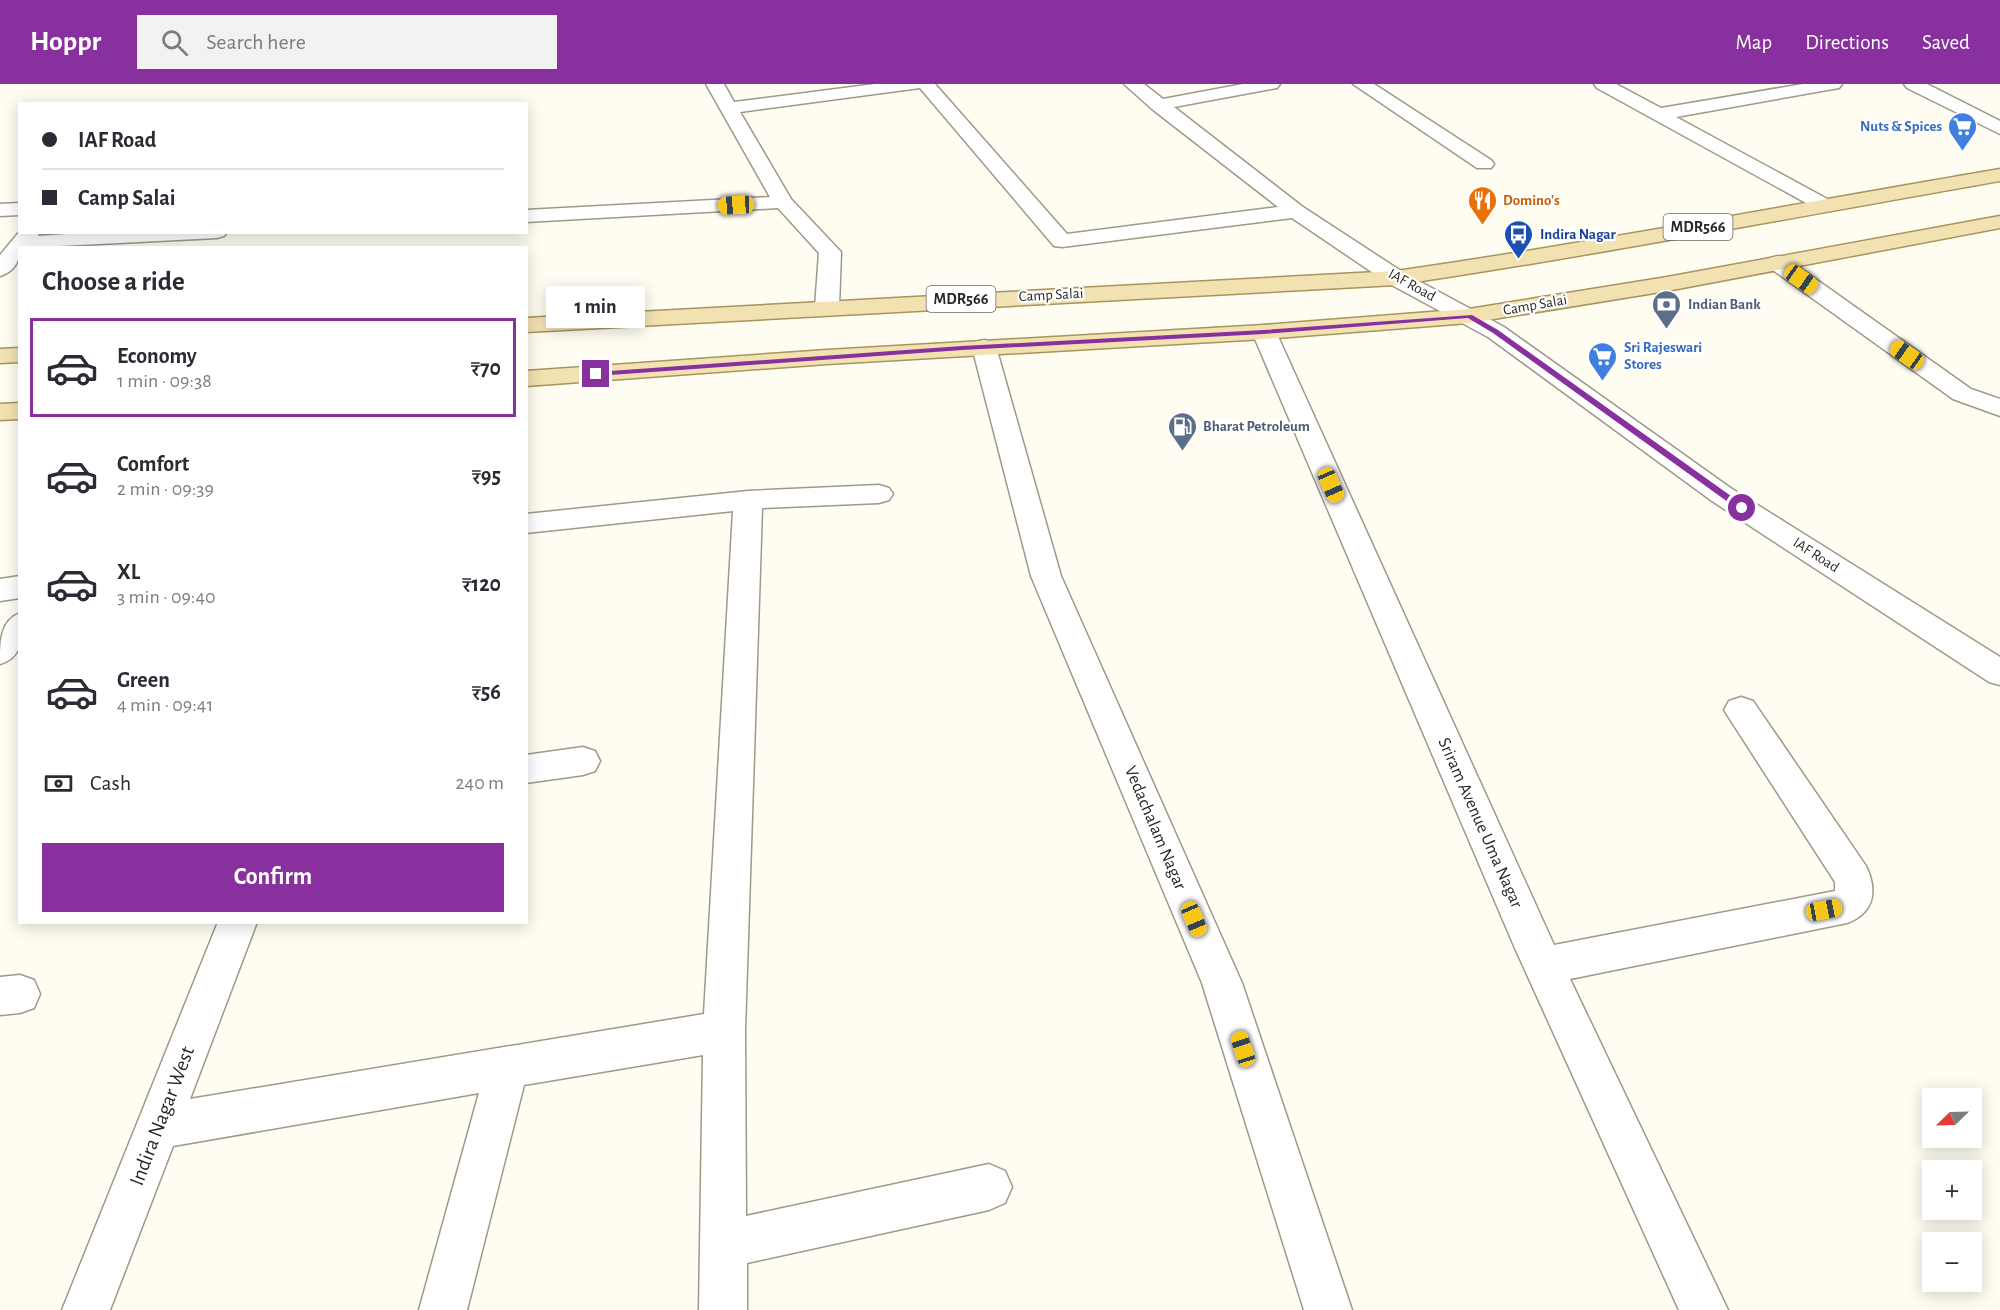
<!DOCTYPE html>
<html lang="en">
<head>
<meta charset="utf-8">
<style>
  :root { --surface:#fff; --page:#f2f2f3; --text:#2b2b33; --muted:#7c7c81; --line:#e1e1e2; --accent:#88319e }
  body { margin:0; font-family:"Alegreya Sans",sans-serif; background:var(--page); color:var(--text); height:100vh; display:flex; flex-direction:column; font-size:22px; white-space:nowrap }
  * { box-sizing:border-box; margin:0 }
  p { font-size:20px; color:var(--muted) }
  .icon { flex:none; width:33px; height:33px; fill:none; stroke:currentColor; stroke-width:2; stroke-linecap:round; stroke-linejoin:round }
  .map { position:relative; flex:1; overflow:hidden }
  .drawer { position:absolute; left:18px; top:162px; width:510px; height:678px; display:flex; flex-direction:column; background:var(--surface); border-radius:0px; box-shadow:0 3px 15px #0003 }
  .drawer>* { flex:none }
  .guide { position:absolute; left:18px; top:18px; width:510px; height:132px; border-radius:0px; box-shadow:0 3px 15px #0003; display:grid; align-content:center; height:132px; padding:0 24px; background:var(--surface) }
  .needle { width:39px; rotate:247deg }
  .buttons { position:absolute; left:1922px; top:1004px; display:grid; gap:12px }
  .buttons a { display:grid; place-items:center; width:60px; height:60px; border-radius:0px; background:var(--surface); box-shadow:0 3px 15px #0003; font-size:30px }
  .end { position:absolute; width:27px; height:27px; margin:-14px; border:8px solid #88319e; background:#fff; box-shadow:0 0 0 3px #fff }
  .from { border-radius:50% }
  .bubble { position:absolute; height:42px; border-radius:0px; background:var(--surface); box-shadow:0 3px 15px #0003; font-size:20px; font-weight:700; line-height:42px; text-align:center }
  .car { position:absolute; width:18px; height:36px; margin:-18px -9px; border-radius:8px; box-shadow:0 0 4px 2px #0007; background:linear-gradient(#f5c518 24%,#345 0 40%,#f5c518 0 76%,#345 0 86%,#f5c518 0) }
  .guide b { display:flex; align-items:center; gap:21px; height:57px; font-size:22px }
  .guide b+b { border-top:2px solid var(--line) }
  .guide i { width:15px; height:15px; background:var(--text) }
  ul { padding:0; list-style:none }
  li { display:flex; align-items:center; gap:18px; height:99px; margin:0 12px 9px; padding:0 12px; border:3px solid transparent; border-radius:0px }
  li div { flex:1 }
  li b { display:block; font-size:22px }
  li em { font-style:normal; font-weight:700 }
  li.active { border-color:var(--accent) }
  li>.icon { width:54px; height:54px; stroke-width:1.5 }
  h2 { padding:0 24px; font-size:27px; line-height:72px }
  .pay { display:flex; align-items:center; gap:15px; height:66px; padding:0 24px; font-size:22px }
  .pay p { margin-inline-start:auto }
  .button { display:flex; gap:12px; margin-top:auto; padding:12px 24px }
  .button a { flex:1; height:69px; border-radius:0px; background:var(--accent); color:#fff; font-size:24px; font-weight:700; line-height:69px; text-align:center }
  header { display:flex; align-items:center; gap:36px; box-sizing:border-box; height:84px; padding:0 30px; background:var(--accent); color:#fff }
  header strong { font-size:28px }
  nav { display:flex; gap:33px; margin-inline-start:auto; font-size:21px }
  .search { width:420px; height:54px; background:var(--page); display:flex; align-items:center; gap:15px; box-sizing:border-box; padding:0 21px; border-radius:0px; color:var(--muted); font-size:22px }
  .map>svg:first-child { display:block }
</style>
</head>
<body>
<header>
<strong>Hoppr</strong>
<div class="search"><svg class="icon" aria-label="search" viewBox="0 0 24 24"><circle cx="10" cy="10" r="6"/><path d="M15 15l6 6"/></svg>Search here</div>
<nav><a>Map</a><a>Directions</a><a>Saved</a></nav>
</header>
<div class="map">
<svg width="2000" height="1226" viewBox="0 0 2000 1226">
  <rect width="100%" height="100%" fill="#fffcf1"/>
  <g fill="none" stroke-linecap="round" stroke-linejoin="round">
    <defs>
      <path id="minor" d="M706,0H724L734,18L875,0H935L1067,150L1278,123L1152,25L1124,0H1144L1163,15L1243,0H1280L1277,4L1271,5L1174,23L1303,123L1404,189L1504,243L1732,405L2000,573V601L1989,598L1712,417L1488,253L1388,199L1292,134L1062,163L1054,162L920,4L740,28L791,115L841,168L839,223L835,228L827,230L819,228L815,223L819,169L778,124L526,138V126L770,113Z
        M1353,0H1374L1491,76L1494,80L1491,84H1477Z
        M1594,0H1616L1661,24L1803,0H1842L1839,4L1833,5L1676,33L1831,117L1834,121L1831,125H1817L1597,4Z
        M1904,0H1927L2000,37V50L1907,4Z
        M20,119V131L0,132V120Z
        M20,147L40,148L38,152L95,148H227L224,152L217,154L20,164C20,177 14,188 0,192V171Z
        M1778,172L1786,174L1971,305L2000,315V332L1953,315L1770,184L1767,179L1770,174Z
        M1264,241L1272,243L1276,248L1554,861L1835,807V798L1724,626L1729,617L1741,613L1753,617L1866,782C1878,807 1874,829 1847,839L1570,895L1728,1226H1679L1514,862L1252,248L1256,243Z
        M984,256L993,258L996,263L1061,492L1242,899L1352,1226H1304L1202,899L1031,492L972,263L975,258Z
        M879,401L889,404L893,410L889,416L879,419L762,424L745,947L746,1132L989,1080L1005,1087L1012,1103L1005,1119L989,1126L747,1179V1226H699L703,971L524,1001L467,1226H419L479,1009L173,1062L110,1226H62L218,838H257L190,1015L704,930L733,427L526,449V430L748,407Z
        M20,492V514L0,517V495Z
        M20,529C20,551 26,572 0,580C0,558 0,537 20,529Z
        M583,663L595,667L600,677L595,687L583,691L526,699V671Z
        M20,891L34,896L40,910L34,924L20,929L0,931V893Z"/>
      <path id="major" d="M2000,85V97C1799,132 1598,171 1396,201L526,248V234L1396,187C1598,158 1799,119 2000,85Z
        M2000,132V144L1667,207L1469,239L1264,255L827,280L526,302V287L827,266L1264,241L1469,225L1667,193Z
        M20,264V278L0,279V265Z
        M20,319V335L0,336V320Z"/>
    </defs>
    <use href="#minor" stroke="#9e9988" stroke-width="3"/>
    <use href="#major" stroke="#a7955e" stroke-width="3"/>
    <use href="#minor" fill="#fff" fill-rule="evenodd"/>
    <use href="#major" fill="#f2e2b2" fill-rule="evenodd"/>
  </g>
  <path fill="#88319e" d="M1472,231L1498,246L1745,422V426H1739L1493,249L1468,234L1264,250L962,266L596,292L592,290L596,288L962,262L1264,246Z"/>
  <defs>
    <symbol id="supermarket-pin" viewBox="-11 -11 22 30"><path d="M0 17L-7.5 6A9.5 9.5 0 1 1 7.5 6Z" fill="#3f7fe0" stroke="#fff"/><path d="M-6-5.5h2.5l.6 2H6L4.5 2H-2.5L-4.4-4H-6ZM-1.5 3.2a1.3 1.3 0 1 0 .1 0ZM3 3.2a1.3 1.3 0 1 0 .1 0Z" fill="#fff"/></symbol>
    <symbol id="restaurant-pin" viewBox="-11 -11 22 30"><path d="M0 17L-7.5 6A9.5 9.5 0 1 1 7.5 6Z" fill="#e8710a" stroke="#fff"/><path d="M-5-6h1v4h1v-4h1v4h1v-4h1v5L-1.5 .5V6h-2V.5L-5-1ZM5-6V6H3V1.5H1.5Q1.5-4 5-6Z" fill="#fff"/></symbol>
    <symbol id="bus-pin" viewBox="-11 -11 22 30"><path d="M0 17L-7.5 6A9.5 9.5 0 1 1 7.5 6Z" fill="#1a4fb4" stroke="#fff"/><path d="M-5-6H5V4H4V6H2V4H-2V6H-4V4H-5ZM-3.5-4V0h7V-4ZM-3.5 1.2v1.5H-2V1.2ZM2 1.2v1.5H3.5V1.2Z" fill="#fff"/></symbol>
    <symbol id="bank-pin" viewBox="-11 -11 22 30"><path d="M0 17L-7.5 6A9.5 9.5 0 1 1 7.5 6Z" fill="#5c6f8a" stroke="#fff"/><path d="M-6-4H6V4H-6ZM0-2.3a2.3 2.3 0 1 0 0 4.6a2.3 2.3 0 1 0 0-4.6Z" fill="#fff"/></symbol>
    <symbol id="fuel-pin" viewBox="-11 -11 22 30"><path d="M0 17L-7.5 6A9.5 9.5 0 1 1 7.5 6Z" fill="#5c6f8a" stroke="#fff"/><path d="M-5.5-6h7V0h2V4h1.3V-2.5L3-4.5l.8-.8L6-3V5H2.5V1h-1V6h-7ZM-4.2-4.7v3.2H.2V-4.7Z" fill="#fff"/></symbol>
  </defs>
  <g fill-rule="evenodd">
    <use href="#supermarket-pin" x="1946" y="26" width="33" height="45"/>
    <use href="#restaurant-pin" x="1466" y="100" width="33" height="45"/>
    <use href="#bus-pin" x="1502" y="134" width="33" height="45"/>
    <use href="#bank-pin" x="1650" y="204" width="33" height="45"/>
    <use href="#supermarket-pin" x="1586" y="256" width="33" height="45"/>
    <use href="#fuel-pin" x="1166" y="326" width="33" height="45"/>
  </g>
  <g text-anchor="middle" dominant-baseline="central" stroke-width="4.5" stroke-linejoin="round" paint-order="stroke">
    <g font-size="15" font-weight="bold" fill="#366cbe" stroke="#fff" text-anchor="end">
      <text x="1942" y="42">Nuts &amp; Spices</text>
      <text x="1624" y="263" text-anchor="start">Sri Rajeswari<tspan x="1624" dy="17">Stores</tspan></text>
    </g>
    <g font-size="15" font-weight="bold" fill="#c56008" stroke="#fff" text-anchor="start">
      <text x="1503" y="116">Domino's</text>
    </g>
    <g font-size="15" font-weight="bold" fill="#164399" stroke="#fff" text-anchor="start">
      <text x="1540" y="150">Indira Nagar</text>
    </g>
    <g font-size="15" fill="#2b2923" stroke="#fff">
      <text transform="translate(1412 201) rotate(29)">IAF Road</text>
      <text transform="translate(1051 211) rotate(-3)">Camp Salai</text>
      <text transform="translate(1535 221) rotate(-10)">Camp Salai</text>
      <text transform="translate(1816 471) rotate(33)">IAF Road</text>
    </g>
    <g font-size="15" font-weight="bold" fill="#4e5e75" stroke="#fff" text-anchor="start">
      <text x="1688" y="220">Indian Bank</text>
      <text x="1203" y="342">Bharat Petroleum</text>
    </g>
    <g fill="#fff" stroke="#6b6965" stroke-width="1.5">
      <rect x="1663.5" y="130" width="69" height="26" rx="4.5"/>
      <rect x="926.5" y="202" width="69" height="26" rx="4.5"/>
    </g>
    <g font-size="16" font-weight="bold" fill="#2b2923">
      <text x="1698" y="143">MDR566</text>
      <text x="961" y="215">MDR566</text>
    </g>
    <g font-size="18" fill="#2b2923" stroke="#fff">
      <text transform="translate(1480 739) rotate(66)">Sriram Avenue Uma Nagar</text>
      <text transform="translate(1155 744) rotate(67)">Vedachalam Nagar</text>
    </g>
    <g font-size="21" fill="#2b2923" stroke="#fff">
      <text transform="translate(162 1032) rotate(-69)">Indira Nagar West</text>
    </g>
  </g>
</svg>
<div class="buttons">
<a><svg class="needle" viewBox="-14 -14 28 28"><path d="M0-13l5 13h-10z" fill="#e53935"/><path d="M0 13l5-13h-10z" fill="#7c7c81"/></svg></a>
<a>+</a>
<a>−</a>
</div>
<i class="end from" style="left:1742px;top:424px"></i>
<i class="end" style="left:596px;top:290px"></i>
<div class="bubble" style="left:546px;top:202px;width:99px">1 min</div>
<i class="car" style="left:736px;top:121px;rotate:267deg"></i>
<i class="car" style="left:1801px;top:195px;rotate:125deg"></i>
<i class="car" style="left:1907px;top:271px;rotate:305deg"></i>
<i class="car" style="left:1331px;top:401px;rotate:156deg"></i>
<i class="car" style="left:1824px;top:826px;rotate:79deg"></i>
<i class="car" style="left:1194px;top:835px;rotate:157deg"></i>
<i class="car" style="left:1243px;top:965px;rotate:342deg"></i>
<div class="guide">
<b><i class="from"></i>IAF Road</b>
<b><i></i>Camp Salai</b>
</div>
<section class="drawer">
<h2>Choose a ride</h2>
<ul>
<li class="active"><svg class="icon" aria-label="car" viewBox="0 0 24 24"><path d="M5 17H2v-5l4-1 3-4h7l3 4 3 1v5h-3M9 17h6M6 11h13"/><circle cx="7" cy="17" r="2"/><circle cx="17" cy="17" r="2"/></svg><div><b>Economy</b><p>1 min · 09:38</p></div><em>₹70</em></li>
<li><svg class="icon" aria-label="car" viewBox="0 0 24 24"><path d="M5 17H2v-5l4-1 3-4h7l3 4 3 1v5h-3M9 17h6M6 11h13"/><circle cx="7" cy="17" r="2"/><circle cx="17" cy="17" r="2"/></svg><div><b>Comfort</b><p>2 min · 09:39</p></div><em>₹95</em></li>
<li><svg class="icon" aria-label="car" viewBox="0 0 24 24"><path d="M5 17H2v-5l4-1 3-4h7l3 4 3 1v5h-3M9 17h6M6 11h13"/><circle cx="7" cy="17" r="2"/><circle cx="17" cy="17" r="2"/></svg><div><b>XL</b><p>3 min · 09:40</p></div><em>₹120</em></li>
<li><svg class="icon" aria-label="car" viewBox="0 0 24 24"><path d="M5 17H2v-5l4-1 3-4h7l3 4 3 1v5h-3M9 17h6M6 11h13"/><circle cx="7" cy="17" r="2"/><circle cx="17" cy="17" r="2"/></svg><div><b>Green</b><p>4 min · 09:41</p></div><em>₹56</em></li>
</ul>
<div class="pay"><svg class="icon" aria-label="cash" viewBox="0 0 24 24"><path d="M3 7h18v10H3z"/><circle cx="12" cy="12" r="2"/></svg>Cash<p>240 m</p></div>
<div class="button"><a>Confirm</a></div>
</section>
</div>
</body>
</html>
